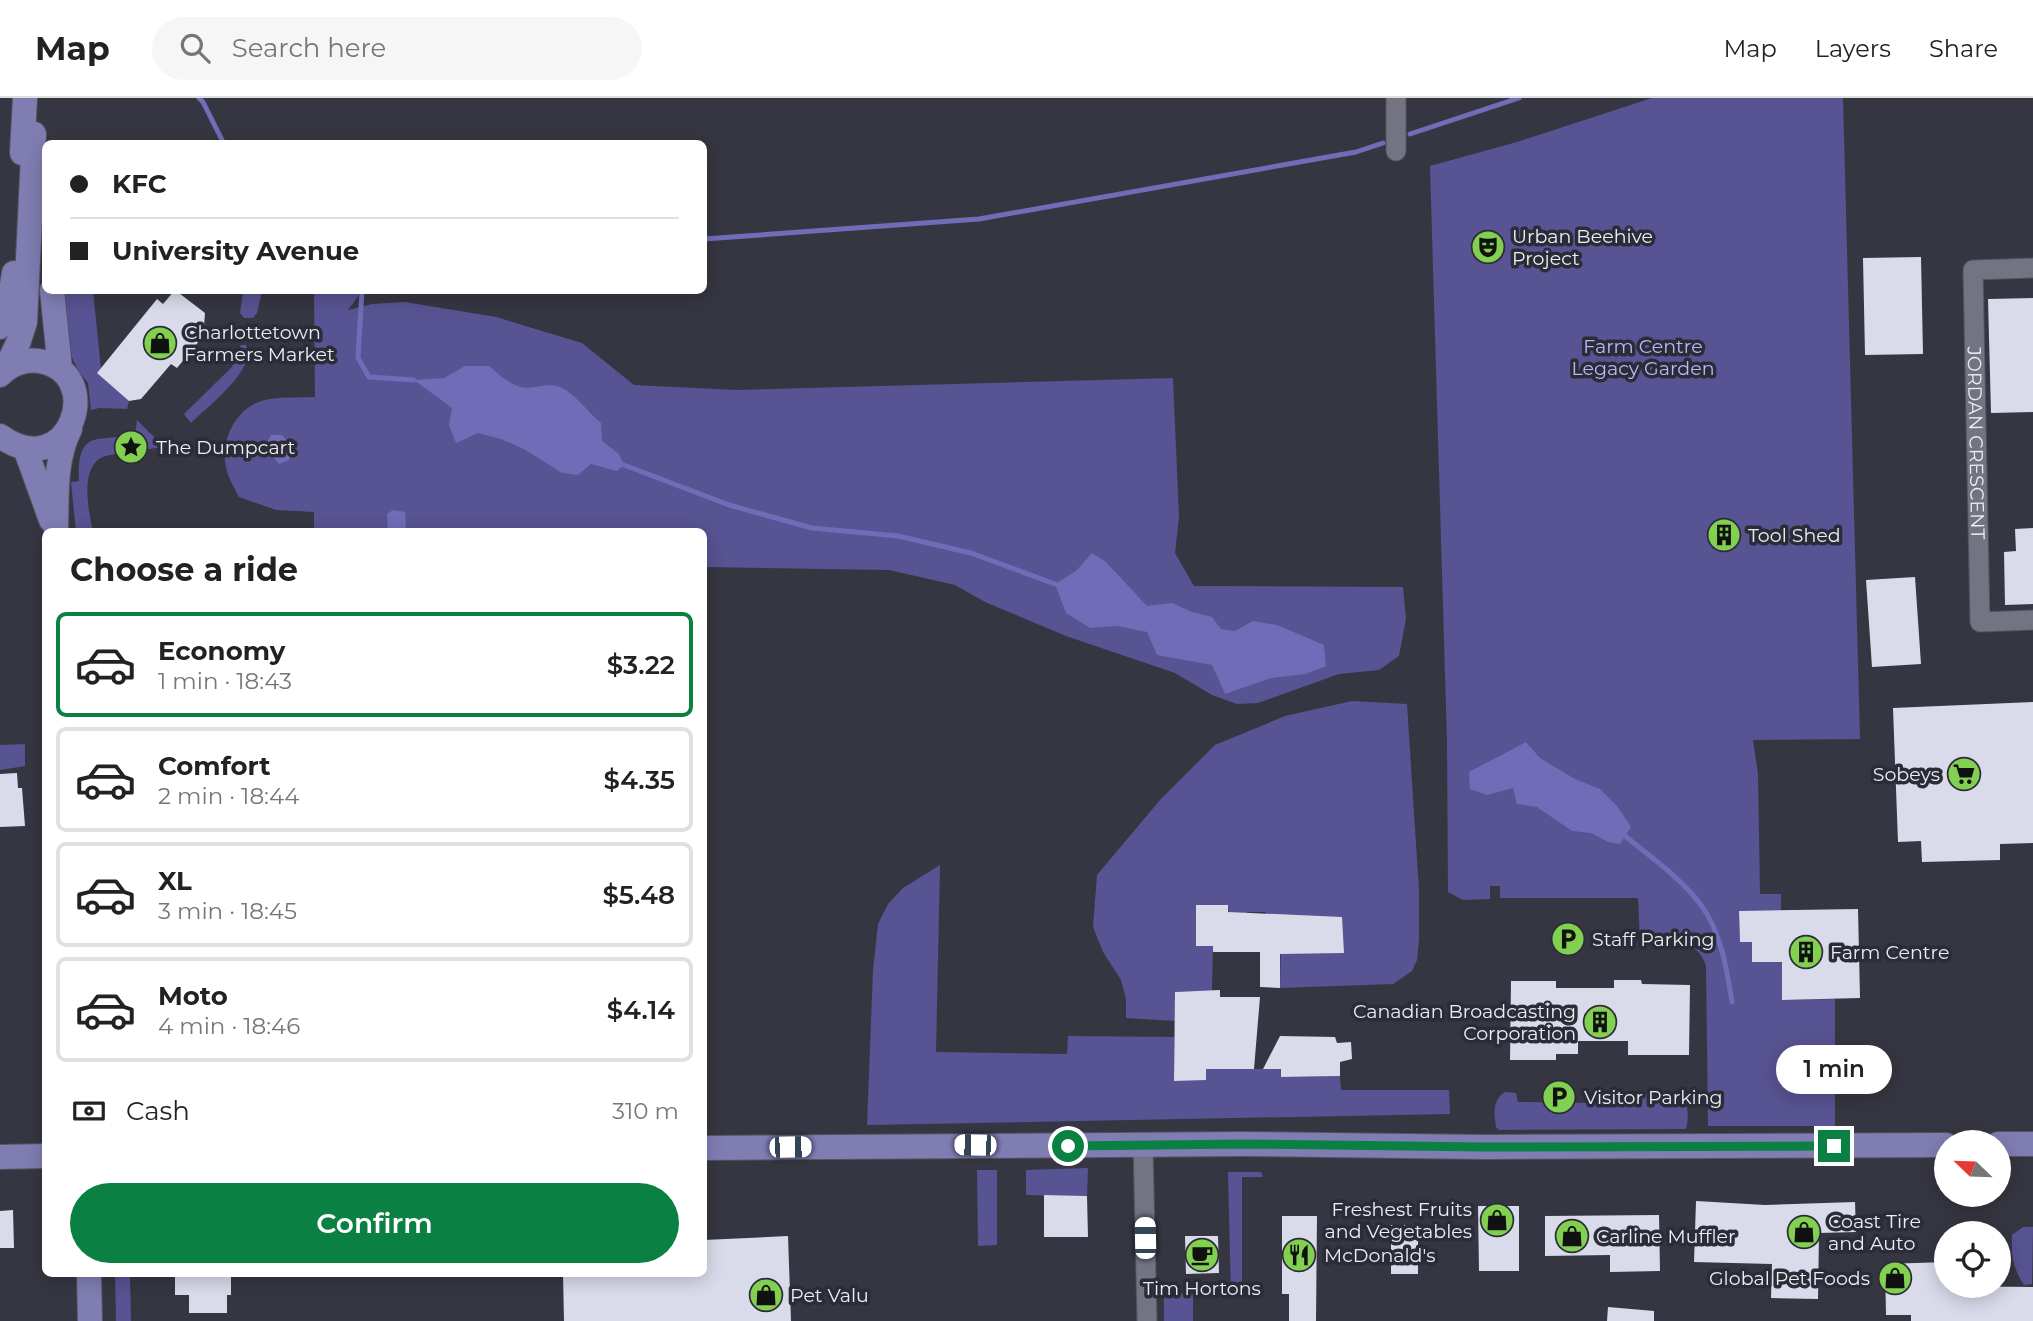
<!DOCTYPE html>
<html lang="en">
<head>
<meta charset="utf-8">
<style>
  :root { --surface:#fff; --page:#f6f6f6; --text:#222; --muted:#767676; --line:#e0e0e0; --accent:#0b8043 }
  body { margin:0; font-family:Montserrat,sans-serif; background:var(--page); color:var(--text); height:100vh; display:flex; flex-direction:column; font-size:26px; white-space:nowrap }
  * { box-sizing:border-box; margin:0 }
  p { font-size:23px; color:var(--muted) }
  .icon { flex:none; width:38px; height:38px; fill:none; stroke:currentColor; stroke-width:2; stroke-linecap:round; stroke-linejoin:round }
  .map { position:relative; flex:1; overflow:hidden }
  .side { position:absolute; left:42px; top:430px; width:665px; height:749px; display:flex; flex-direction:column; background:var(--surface); border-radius:10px; box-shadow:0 4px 18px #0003 }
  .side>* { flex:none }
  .top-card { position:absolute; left:42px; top:42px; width:665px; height:154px; border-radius:10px; box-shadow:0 4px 18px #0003; display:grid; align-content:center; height:154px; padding:0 28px; background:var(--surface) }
  .needle { width:46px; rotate:293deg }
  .fabs { position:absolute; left:1934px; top:1032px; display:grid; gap:14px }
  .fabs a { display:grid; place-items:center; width:77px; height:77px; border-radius:50%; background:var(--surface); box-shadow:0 4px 18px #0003; font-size:35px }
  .end { position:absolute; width:32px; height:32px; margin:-16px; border:9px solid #0b8043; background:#fff; box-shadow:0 0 0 4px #fff }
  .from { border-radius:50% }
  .bubble { position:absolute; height:49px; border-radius:24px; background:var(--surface); box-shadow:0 4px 18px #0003; font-size:23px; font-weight:600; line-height:49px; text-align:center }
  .car { position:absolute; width:21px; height:42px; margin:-21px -10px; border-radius:9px; box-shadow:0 0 5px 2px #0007; background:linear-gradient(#fff 24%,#345 0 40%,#fff 0 76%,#345 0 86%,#fff 0) }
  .top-card b { display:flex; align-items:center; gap:24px; height:66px; font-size:26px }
  .top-card b+b { border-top:2px solid var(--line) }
  .top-card i { width:18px; height:18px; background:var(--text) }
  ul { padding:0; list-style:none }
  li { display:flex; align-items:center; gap:21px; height:105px; margin:0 14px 10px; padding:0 14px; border:4px solid var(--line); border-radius:10px }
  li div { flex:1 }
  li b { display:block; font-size:26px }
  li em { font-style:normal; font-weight:600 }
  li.current { border-color:var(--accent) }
  li>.icon { width:63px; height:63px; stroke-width:1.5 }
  h2 { padding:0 28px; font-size:32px; line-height:84px }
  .pay { display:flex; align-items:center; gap:18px; height:77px; padding:0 28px; font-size:26px }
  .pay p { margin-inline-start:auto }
  .button { display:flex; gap:14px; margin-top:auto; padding:14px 28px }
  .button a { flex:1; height:80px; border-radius:42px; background:var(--accent); color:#fff; font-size:28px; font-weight:600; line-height:80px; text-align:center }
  header { display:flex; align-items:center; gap:42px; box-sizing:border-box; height:98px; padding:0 35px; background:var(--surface); border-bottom:2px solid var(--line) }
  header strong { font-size:33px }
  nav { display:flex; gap:38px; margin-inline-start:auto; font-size:24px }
  .search { width:490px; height:63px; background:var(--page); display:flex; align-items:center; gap:18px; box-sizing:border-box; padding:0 24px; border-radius:38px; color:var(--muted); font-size:26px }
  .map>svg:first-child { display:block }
</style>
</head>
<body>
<header>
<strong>Map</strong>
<div class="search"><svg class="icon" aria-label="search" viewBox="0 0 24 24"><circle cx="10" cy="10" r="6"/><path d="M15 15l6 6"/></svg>Search here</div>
<nav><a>Map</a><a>Layers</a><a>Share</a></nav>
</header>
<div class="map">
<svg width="2033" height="1223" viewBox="0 0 2033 1223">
  <rect width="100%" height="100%" fill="#363642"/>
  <path fill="#585392" d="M1652,0H1843L1860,641L1753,642L1758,676L1760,796H1781V813L1739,814L1740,844H1752V864H1782V902L1835,901V1028H1708L1706,868C1694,832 1664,855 1640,842L1638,800H1500V788H1490V801L1463,802L1448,794L1447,644L1430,68L1517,44Z
    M61,193H93L101,271L129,303L127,311L99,310L91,312L88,285L78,272L68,251Z
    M243,193H262L257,215L253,220H244L240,215Z
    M314,193H358L360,196L348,212L372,206L405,204L496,219L582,245L634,287L737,292L1173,280L1179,419L1175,455L1194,488L1403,489L1406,521L1399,558L1379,572L1339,576L1258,605L1237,606L1212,597L1175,575L1066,538L985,504L955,487L889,472L704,469V434H314V414L276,412L239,399C234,389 228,380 226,369C220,343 235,312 261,303C277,298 299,300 315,299Z
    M241,247H246C258,271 207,309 191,325L184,316L232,269Z
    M137,322L164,349C151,351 107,355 99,361C80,375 89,414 93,434H76L71,384L79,383C77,329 98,345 135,336Z
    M1352,603L1407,606L1419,793V841L1417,862L1412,873L1393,886L1280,890L1281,842L1265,841L1266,814H1247V820H1229L1228,807L1196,808V847L1213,848L1212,893L1175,894V923L1126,920V901L1121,882L1103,854L1093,829L1097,777L1160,702L1215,647L1285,618Z
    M25,646V668L0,672V647Z
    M940,767L936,954L1067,956L1068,938L1174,939V983L1206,971H1266L1267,962L1280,961L1281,979L1340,978L1341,992H1449L1450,1016L867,1027L873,872L878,826L888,806L903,790Z
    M1505,994L1516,995L1518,1004L1600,1005L1603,996L1675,997C1690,1002 1689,1018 1686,1031L1499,1032L1496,1029C1494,1016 1492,1002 1505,994Z
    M1088,1070L1087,1098L1026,1097V1072Z
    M977,1072H997V1147L978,1148Z
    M1228,1074H1261L1263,1079H1242V1199H1231Z
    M2023,1129H2033L2032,1186L2024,1187C2013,1171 2011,1156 2012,1137Z
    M115,1176H130L131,1223H116Z
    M1164,1195L1193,1196V1223H1164Z"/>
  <path fill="#716cb7" d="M465,268H489C498,276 509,286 521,289C533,292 548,284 560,289C576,296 587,314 601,325L602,343L619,356L624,367L617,373L591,366L578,377L562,375L524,351L501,341L478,335L456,345L449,327L452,310L414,282L444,280Z
    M271,337H282L288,344L289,362L279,366L265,349Z
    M393,412L405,414L406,434H388L387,416Z
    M1092,455L1106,464L1147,508L1172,505L1192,514L1212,519L1221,531L1235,533L1253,523L1277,527L1324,547L1326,568L1306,576L1271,580L1225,596L1212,567L1157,557L1147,534L1117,528L1090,530L1066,515L1055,486L1076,473Z
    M1526,644L1540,660L1575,681L1600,691L1617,708L1631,729L1620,746L1608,744L1591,735L1572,733L1537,709L1517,706L1513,690L1487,697L1470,691L1469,674Z"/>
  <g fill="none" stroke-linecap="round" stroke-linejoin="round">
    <path stroke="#716cb7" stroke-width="5" d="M199,0L203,4L224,46
      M1410,36L1519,0
      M704,141L979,121L1356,54L1383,45
      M362,192L358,260L369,279L414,282
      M624,367L729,407L812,430L898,438L971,455L1055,486
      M1625,738C1651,759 1681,780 1701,807C1721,834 1727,872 1732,904"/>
  </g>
  <path fill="#dadbea" d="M1921,159L1923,256L1865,257L1863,160Z
    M175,192L205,215L204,228L195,239L200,242L177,270L171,266L141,301L129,303L97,275L157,201L163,206Z
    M2033,200V314L1991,315L1988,201Z
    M1730,428L1731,445L1718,446L1717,429Z
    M2033,430V506L2005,507L2004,454L2016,453L2015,431Z
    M1915,479L1921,566L1872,569L1866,482Z
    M2033,604V745L2000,746V762L1922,764L1921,743L1898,744L1893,610Z
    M17,675L18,690H22L25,728L0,729V676Z
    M1196,807H1228V814L1342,819L1344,855L1280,856V890L1260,889V854H1213V848H1196Z
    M1858,811L1860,900L1782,902V864H1752V844H1740L1739,813Z
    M1614,882H1641L1642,886L1690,887L1689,957H1628V943H1578V956H1556V962H1510L1511,883H1556V890H1614Z
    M1220,892V899H1260L1254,971H1206V982L1174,983L1175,894Z
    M1280,938L1335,939L1337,945L1351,944L1352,961L1340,964V978L1281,979V971H1263Z
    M1044,1097L1087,1098L1088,1139H1044Z
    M1696,1103L1765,1107L1855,1104L1856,1134L1819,1135L1818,1201L1771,1200L1772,1166L1694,1164Z
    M1478,1108H1519V1173H1479Z
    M13,1112L14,1150H0V1113Z
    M1659,1117L1660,1173L1610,1174V1157L1545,1158V1118Z
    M1282,1118H1317L1316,1223H1289V1196H1282Z
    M1391,1127H1418V1176H1391Z
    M788,1138L791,1223H564L563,1176H704V1142Z
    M1185,1138H1218L1219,1175L1186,1176Z
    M1946,1164V1188L2033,1189V1223H1911V1217H1886L1885,1166Z
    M175,1176H231V1197H227V1215H189V1197H175Z
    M1608,1209L1654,1213V1223H1607Z"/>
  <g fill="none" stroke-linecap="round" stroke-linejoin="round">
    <defs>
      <g id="minor">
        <path d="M1396,53V0"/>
        <path id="s1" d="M2033,170L1973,172L1980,524L2033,522"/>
        <path d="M1143,1047L1147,1223"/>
      </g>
      <path id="major" d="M22,55L25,0
        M52,192L60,271
        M0,229L7,215L14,175
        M5,272L19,243L25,224L34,36
        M0,338C70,388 108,274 39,263C25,261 10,266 0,277
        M25,350L51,422
        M56,434C57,399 54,363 70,331
        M1998,1046H2033
        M704,1050L1242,1046L1484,1049L1946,1047
        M0,1059L46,1058
        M89,1176L90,1223"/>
    </defs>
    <use href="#minor" stroke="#54545e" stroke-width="21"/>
    <use href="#major" stroke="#54545e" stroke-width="26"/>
    <use href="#minor" stroke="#737381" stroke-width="19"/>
    <use href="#major" stroke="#807db3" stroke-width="24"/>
  </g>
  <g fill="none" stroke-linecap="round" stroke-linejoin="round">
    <path stroke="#0b8043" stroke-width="9" d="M1068,1048L1242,1046L1484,1049L1834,1048"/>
  </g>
  <defs>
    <symbol id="theatre-disc" viewBox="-11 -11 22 22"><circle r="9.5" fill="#82d050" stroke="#2c2c38"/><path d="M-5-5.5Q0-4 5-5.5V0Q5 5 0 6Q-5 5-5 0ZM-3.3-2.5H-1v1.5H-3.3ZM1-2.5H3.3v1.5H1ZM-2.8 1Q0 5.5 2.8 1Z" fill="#111"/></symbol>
    <symbol id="shop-disc" viewBox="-11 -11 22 22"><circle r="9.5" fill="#82d050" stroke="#2c2c38"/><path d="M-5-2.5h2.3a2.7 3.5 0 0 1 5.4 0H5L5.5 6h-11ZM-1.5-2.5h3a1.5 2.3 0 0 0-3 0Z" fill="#111"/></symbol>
    <symbol id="sight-disc" viewBox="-11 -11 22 22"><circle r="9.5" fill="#82d050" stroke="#2c2c38"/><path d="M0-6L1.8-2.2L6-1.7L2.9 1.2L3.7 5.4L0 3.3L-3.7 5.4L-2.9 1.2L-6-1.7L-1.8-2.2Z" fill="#111"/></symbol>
    <symbol id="building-disc" viewBox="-11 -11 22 22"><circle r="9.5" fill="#82d050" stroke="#2c2c38"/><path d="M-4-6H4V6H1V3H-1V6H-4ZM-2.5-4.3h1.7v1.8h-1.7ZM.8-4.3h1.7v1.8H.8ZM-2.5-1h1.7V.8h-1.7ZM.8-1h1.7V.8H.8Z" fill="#111"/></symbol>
    <symbol id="supermarket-disc" viewBox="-11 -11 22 22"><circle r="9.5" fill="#82d050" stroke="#2c2c38"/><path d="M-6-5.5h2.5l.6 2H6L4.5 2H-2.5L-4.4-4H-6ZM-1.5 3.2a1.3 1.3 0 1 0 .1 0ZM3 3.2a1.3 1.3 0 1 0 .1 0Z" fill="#111"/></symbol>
    <symbol id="parking-disc" viewBox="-11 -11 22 22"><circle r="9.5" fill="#82d050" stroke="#2c2c38"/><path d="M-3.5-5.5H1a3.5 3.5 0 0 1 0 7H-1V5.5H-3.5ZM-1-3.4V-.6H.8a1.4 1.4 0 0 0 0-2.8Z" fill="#111"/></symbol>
    <symbol id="cafe-disc" viewBox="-11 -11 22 22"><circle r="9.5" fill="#82d050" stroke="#2c2c38"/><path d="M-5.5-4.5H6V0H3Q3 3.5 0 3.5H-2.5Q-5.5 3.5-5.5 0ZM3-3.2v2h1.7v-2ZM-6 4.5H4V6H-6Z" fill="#111"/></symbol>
    <symbol id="restaurant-disc" viewBox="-11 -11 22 22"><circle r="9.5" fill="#82d050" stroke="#2c2c38"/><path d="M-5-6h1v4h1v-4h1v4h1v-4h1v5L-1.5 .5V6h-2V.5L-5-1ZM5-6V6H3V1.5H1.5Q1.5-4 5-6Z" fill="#111"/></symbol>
  </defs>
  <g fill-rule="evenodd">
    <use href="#theatre-disc" x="1469" y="130" width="38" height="38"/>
    <use href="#shop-disc" x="141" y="226" width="38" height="38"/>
    <use href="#sight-disc" x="112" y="330" width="38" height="38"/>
    <use href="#building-disc" x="1705" y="418" width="38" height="38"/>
    <use href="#supermarket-disc" x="1945" y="657" width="38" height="38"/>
    <use href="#parking-disc" x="1549" y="822" width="38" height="38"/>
    <use href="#building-disc" x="1787" y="835" width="38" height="38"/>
    <use href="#building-disc" x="1581" y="905" width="38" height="38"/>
    <use href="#parking-disc" x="1540" y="980" width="38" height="38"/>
    <use href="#shop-disc" x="1478" y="1103" width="38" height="38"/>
    <use href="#shop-disc" x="1785" y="1115" width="38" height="38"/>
    <use href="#shop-disc" x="1553" y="1119" width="38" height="38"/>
    <use href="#cafe-disc" x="1183" y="1138" width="38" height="38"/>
    <use href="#restaurant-disc" x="1280" y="1138" width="38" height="38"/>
    <use href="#shop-disc" x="1876" y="1161" width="38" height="38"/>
    <use href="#shop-disc" x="747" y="1178" width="38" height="38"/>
  </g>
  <g text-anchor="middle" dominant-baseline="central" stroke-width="7" stroke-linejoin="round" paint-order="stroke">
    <g font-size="19" fill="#ececf4" stroke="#2c2c38" text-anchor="start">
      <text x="1512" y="138">Urban Beehive<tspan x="1512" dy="22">Project</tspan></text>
      <text x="184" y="234">Charlottetown<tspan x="184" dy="22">Farmers Market</tspan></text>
      <text x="156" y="349">The Dumpcart</text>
      <text x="1748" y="437">Tool Shed</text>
      <text x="1940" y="676" text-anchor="end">Sobeys</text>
      <text x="1592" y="841">Staff Parking</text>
      <text x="1830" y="854">Farm Centre</text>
      <text x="1576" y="913" text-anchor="end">Canadian Broadcasting<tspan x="1576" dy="22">Corporation</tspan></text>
      <text x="1584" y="999">Visitor Parking</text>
      <text x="1472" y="1111" text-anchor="end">Freshest Fruits<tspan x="1472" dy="22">and Vegetables</tspan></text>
      <text x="1828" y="1123">Coast Tire<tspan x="1828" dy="22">and Auto</tspan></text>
      <text x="1596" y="1138">Carline Muffler</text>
      <text x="1324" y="1157">McDonald's</text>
      <text x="1870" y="1180" text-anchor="end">Global Pet Foods</text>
      <text x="1202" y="1190" text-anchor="middle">Tim Hortons</text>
      <text x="790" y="1197">Pet Valu</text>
    </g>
    <g font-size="19" fill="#b9b8f6" stroke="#2c2c38">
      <text x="1643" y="248">Farm Centre<tspan x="1643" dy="22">Legacy Garden</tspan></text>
    </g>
    <g font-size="19" fill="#ececf4" stroke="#2c2c38">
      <text stroke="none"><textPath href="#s1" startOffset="233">JORDAN CRESCENT</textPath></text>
    </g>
  </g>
</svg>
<div class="fabs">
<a><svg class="needle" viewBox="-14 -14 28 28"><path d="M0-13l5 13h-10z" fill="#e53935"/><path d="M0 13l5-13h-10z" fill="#767676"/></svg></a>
<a><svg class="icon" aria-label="locate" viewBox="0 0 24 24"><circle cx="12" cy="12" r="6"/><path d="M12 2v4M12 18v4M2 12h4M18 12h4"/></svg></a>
</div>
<i class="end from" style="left:1068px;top:1048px"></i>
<i class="end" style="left:1834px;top:1048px"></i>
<div class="bubble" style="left:1776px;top:947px;width:116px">1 min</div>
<i class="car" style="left:975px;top:1047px;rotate:271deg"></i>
<i class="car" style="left:790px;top:1049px;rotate:89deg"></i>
<i class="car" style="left:1145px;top:1140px;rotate:359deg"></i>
<div class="top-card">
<b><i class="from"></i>KFC</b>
<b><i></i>University Avenue</b>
</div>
<section class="side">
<h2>Choose a ride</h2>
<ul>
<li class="current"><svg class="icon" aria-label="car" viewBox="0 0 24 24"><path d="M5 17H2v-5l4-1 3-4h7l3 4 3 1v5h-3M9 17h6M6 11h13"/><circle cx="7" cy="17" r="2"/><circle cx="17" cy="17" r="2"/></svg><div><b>Economy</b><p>1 min · 18:43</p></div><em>$3.22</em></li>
<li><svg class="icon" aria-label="car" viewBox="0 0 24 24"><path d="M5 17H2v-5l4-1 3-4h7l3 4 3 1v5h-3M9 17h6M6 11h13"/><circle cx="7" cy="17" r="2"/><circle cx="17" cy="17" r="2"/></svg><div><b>Comfort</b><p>2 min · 18:44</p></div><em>$4.35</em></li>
<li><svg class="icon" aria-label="car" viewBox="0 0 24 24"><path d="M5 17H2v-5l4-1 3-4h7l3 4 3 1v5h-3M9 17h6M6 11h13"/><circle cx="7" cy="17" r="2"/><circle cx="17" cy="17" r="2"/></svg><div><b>XL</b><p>3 min · 18:45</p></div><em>$5.48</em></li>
<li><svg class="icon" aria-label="car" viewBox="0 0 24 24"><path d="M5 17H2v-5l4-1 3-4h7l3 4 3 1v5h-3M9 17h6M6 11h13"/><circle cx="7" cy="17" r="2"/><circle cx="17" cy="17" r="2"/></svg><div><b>Moto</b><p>4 min · 18:46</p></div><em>$4.14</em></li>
</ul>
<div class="pay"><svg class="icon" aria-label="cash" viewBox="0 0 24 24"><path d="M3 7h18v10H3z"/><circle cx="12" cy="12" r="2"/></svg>Cash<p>310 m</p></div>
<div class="button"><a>Confirm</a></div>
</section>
</div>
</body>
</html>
